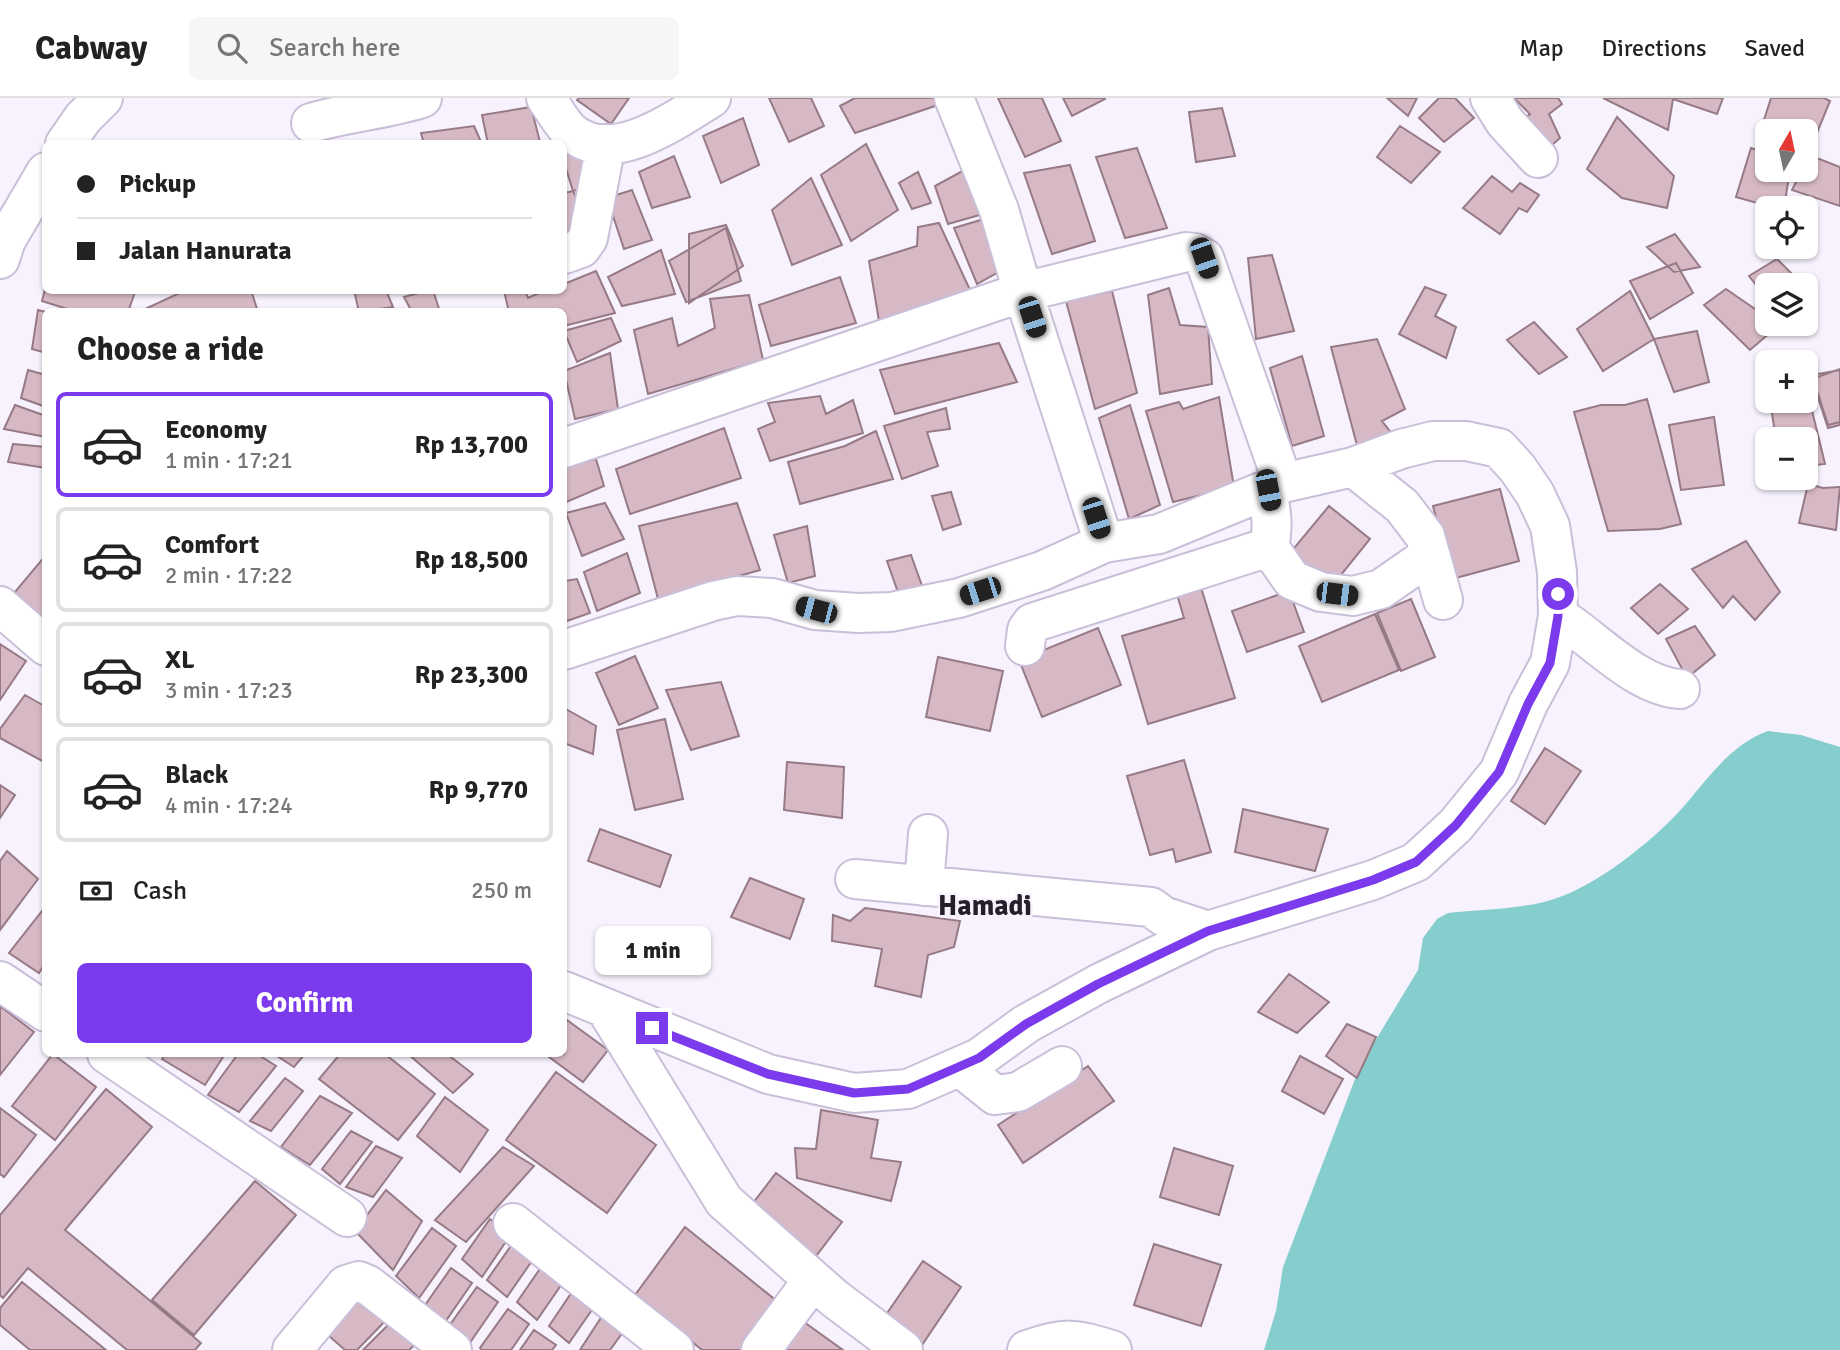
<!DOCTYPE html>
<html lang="en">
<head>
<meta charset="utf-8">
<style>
  :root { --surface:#fff; --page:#f6f6f6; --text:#222; --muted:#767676; --line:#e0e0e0; --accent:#7c3aed }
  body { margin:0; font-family:Signika,sans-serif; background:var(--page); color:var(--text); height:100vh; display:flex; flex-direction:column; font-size:26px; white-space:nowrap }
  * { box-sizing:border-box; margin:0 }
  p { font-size:23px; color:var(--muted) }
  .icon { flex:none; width:38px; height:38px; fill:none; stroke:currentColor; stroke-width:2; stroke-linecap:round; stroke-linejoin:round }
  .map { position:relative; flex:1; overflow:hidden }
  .side { position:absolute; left:42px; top:210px; width:525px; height:749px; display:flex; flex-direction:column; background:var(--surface); border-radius:10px; box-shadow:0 2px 5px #0004 }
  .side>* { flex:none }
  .guide { position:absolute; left:42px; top:42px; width:525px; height:154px; border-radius:10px; box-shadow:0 2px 5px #0004; display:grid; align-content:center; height:154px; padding:0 35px; background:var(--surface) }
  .needle { width:46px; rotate:9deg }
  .fabs { position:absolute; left:1755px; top:21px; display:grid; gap:14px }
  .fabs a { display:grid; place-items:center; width:63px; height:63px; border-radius:10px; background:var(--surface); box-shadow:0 2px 5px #0004; font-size:35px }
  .end { position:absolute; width:32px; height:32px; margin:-16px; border:9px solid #7c3aed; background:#fff; box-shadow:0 0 0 4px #fff }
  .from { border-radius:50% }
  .bubble { position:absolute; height:49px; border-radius:10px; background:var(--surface); box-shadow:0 2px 5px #0004; font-size:23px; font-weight:700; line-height:49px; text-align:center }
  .car { position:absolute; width:21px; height:42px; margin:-21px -10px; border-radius:9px; box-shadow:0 0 5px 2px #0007; background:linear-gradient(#222 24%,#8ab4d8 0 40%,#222 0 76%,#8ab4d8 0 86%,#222 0) }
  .guide b { display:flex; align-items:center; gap:24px; height:66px; font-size:26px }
  .guide b+b { border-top:2px solid var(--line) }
  .guide i { width:18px; height:18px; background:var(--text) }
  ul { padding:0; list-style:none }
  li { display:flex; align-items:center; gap:21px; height:105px; margin:0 14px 10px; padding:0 21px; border:4px solid var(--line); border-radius:10px }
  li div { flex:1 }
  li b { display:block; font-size:26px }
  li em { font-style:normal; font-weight:700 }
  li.selected { border-color:var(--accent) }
  li>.icon { width:63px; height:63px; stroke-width:1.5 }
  h2 { padding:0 35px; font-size:32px; line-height:84px }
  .pay { display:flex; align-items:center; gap:18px; height:77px; padding:0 35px; font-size:26px }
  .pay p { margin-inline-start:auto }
  .button { display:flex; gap:14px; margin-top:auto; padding:14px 35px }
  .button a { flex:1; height:80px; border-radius:10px; background:var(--accent); color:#fff; font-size:28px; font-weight:700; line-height:80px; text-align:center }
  header { display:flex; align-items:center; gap:42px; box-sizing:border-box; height:98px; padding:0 35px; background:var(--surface); border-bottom:2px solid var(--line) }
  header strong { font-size:33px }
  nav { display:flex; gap:38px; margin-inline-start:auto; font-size:24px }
  .search { width:490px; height:63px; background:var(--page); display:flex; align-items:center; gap:18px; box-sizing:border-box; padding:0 24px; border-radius:10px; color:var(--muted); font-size:26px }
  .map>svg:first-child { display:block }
</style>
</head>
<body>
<header>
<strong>Cabway</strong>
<div class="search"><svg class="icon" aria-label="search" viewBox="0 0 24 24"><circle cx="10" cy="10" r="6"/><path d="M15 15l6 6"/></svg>Search here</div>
<nav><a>Map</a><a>Directions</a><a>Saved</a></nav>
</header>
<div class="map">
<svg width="1840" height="1252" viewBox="0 0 1840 1252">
  <rect width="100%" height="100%" fill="#f7f2fd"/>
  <path fill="#86cece" d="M1768,633L1801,637L1840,649V1252H1264L1276,1213L1283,1169L1360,968L1418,872L1423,840L1437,821L1448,815C1478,812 1516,811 1544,804C1589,793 1641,752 1674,719C1703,689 1726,648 1768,633Z"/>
  <path fill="#d7b9c5" stroke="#967a85" stroke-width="2" d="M579,0H629L611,26L577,2Z
    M769,0H811L824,28L789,44Z
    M855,0H936L938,7L855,35L840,8Z
    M998,0H1042L1061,43L1025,59Z
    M1063,0H1104L1105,1L1072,18Z
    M1387,0H1417L1408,18Z
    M1439,0H1455L1474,20L1444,44L1419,20Z
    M1514,0H1558L1562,6L1549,16L1560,40L1544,54L1523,21L1530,16Z
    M1603,0H1723L1717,16L1673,1L1668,32Z
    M1771,0H1824L1830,3L1810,52L1806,50V33H1768V48L1757,44Z
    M531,9L540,44L488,46L482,17Z
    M1222,10L1235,58L1196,64L1189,14Z
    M1617,19L1674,78L1667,110L1622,100L1587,71Z
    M743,20L759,67L721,85L703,38Z
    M474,28L482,46H424L421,35Z
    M1400,28L1440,54L1411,85L1377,59Z
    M582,35L598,86L573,93L564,64V46Z
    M866,46L898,112L851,143L821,77Z
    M1137,50L1167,130L1125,140L1096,59Z
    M1751,50L1768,56V72H1790L1784,110H1775L1736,99Z
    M1809,57L1840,69V108L1792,92L1802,72H1806Z
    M674,58L690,99L652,110L639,74Z
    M1070,67L1095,143L1052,156L1024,75Z
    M968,70L983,116L948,126L935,88Z
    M918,74L931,105L912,111L899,85Z
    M1492,78L1512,94L1520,85L1539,97L1527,114L1519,110L1500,136L1463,110Z
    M811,80L842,147L792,167L772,112Z
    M632,92L652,142L624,151L607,100Z
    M573,93L590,130L564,138V95Z
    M984,121L1002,172L977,186L954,130Z
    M939,125L970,192L879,223L869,163L917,148L918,129Z
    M726,127L743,168L689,205V136Z
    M726,130L741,183L686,204L669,163Z
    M1675,136L1700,169L1674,174L1647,149Z
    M661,152L675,196L622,208L608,179Z
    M1272,157L1294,233L1256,241L1248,160Z
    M1777,161L1803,187H1768V202L1749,178Z
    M1676,165L1693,195L1650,221L1630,183Z
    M596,173L615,215L564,228V214H509L504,193L525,192L528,200L546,192H564V186Z
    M840,179L856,225L771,248L759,207Z
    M46,187V192L135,194L128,214H77L42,203Z
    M1425,189L1446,197L1435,218L1456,229L1446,260L1399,236Z
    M1169,190L1180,227L1208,229L1212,286L1160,296L1148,197Z
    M1726,191L1768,220V226L1778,228L1750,252L1704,207Z
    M186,192H251L258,214H148L147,210Z
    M354,192H386L393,209L359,214Z
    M430,192H433L440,214H412L404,199Z
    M1112,193L1137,295L1095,311L1066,203Z
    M1630,193L1654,241L1603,273L1577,231Z
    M749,197L763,262L648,296L634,232L672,220L678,248L715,230L710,201Z
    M38,212L46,214V255L32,251Z
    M611,220L621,243L577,264L564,233Z
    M1534,224L1567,259L1539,276L1507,242Z
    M1697,233L1709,284L1674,294L1654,241Z
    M1377,241L1405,311L1382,323L1396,341L1359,355L1331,249Z
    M999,245L1017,284L895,316L880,272Z
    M610,255L618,311L575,321L564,273Z
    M1302,258L1324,338L1292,348L1270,270Z
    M1840,271V327L1828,330L1812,281Z
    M28,272L46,277V309L21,300Z
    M1840,272V324L1828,327L1812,277Z
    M1806,288L1825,366L1806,368V341H1776L1770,303H1806Z
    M820,298L826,316L853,302L863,335L770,363L758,331L775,324L768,305Z
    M1219,299L1234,389L1173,404L1146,313L1179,304L1183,311Z
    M1647,301L1681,426L1660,431L1608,433L1574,314L1601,307H1625Z
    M15,307L46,318V339L4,331Z
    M1130,307L1160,407L1129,421L1099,320Z
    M946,310L950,331L927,334L938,368L902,381L884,328Z
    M1714,319L1724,387L1681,392L1669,327Z
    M724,330L741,380L630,416L616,371Z
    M876,333L893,381L800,406L788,364L845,348Z
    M13,346L46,349V370L8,364Z
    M596,361L604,388L564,405V368Z
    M1808,386L1823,390L1840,389L1836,432L1799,425Z
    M1500,391L1519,463L1452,481L1433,408Z
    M951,394L961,426L943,432L932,398Z
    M605,405L624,441L582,458L566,415Z
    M737,405L760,472L658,501L639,428Z
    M1329,408L1370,441L1332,488L1290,455Z
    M807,428L815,478L788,485L774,437Z
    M1746,443L1780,494L1755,522L1733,498L1723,510L1692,471Z
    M627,455L640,495L597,513L584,474Z
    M46,457V531L9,501Z
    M911,457L925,496L901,503L887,463Z
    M577,481L590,515L564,524V483Z
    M1199,483L1235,600L1148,626L1122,538L1184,520L1175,490Z
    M1660,486L1688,511L1658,536L1631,510Z
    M1289,493L1304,534L1247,554L1232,513Z
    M1411,501L1435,559L1401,573L1377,515Z
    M1375,516L1399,572L1322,604L1299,548Z
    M1695,528L1715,557L1687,580L1666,541Z
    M1098,530L1121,587L1042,619L1019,562Z
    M0,546L26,563L0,602Z
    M635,558L658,610L619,627L596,575Z
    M938,559L1003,573L990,633L926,619Z
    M721,584L739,638L691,652L666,592Z
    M25,597L46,609V665L0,640V631Z
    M564,610L596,628L593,656L564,645Z
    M665,621L683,701L635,712L617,632Z
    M1545,650L1581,673L1545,726L1511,703Z
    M1184,662L1211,754L1176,764L1173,751L1150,757L1127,678Z
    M787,664L844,669L842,720L784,712Z
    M0,687L15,697L0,720Z
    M1243,711L1328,731L1315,773L1235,754Z
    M600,731L671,757L660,789L588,763Z
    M7,753L38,781L0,832V763Z
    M750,780L804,801L790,841L731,819Z
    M46,808V864L39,875L9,855Z
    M865,810L960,823L954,849L928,857L921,899L875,888L882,851L832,843L833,817L850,823Z
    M1289,876L1329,904L1297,935L1258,914Z
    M0,908L34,934L0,977Z
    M567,922L608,952L583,984L545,956H564V927Z
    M1347,926L1376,939L1357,980L1326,958Z
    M53,956L96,989L55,1042L12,1008Z
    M166,956H225L205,987L162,961Z
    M238,956H257L276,968L239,1014L208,997Z
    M274,956H305L294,969Z
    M340,956H385L435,996L398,1042L319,981Z
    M408,956H447L473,976L453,995Z
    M1300,958L1343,981L1324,1016L1282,993Z
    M1088,968L1114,1003L1023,1065L998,1027Z
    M556,974L656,1047L607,1115L506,1042Z
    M285,980L303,993L271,1033L250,1023Z
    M106,991L152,1029L65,1132L201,1245L195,1252H127L28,1170L3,1200L0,1197V1117Z
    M320,998L352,1015L310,1067L281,1049Z
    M445,999L488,1032L460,1074L417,1038Z
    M0,1010L36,1037L4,1079L0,1076Z
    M821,1012L878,1022L871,1060L901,1064L891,1103L797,1080L795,1050L816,1051Z
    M351,1033L372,1044L340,1086L322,1071Z
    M376,1048L402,1060L373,1099L346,1089Z
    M503,1049L534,1068L466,1144L435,1122Z
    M1174,1050L1233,1068L1219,1117L1160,1099Z
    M776,1075L842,1124L816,1158L750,1109Z
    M255,1083L296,1117L194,1237L152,1202Z
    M386,1092L422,1123L393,1172L355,1133Z
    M490,1121L511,1136L482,1179L462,1161Z
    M685,1129L778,1204L742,1252H702L635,1197Z
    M432,1130L456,1148L419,1200L396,1178Z
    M515,1142L536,1157L507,1199L487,1182Z
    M1154,1146L1221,1167L1201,1228L1134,1207Z
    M923,1163L961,1189L920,1250L881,1224Z
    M544,1165L566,1180L537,1222L517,1204Z
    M451,1170L472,1185L443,1227L423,1210Z
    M22,1184L106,1252H30L0,1227V1210Z
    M576,1188L598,1203L569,1245L549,1228Z
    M477,1189L498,1204L469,1246L449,1228Z
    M356,1192L390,1218L357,1252H345L320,1230Z
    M508,1211L529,1226L511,1252H482L480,1250Z
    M606,1212L628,1227L610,1252H580Z
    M393,1222L418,1244L409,1252H363Z
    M804,1224L843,1252H784Z
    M534,1232L556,1247L552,1252H520Z"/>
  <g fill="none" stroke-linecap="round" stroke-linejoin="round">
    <defs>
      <path id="minor" d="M546,0C554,11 562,27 572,35C613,68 675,22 711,0
        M1490,0L1505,24L1538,60
        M311,25C347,14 385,12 422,0
        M564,156L581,150L588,140L606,46
        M564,350L1023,194L999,112L954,0
        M1353,369L1402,408L1425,438L1443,502
        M1104,445L1023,194L1186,154L1195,155L1204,160L1283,385
        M1269,449L1292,482L1321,494L1353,498L1381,491L1430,457
        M0,508L46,548
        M1558,518C1595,541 1636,588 1680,591
        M1025,548L1027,532L1032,525L1269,449C1274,429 1271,412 1267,392
        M564,552L713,503L737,498L772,500L815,512L858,515L891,514L959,500L1042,473L1104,445L1159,436L1283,385L1353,369L1401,351L1433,343H1466L1499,350L1518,371L1535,396L1550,428L1557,474L1558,518L1550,565L1528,606L1499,674L1456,727L1416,764L1373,782L1208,833L1098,886L1026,926L979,960L908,991L854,995L768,976L564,893
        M855,781L1151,809L1163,818L1208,833
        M924,788L928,736
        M0,883L46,914
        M606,911L724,1103L834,1200L903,1252
        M107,956L347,1119
        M960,969L995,997L1018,994L1062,968
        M513,1125L674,1252
        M292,1252L346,1187L359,1183L368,1187L452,1252
        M761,1252L813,1182
        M1027,1252C1067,1239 1072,1240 1112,1252"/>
      <path id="major" d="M65,46L83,20L103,0
        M0,161L6,142L46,74"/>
    </defs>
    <use href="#minor" stroke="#cabfd8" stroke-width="42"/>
    <use href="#major" stroke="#cabfd8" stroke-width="42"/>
    <use href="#minor" stroke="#fff" stroke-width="38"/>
    <use href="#major" stroke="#fff" stroke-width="38"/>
  </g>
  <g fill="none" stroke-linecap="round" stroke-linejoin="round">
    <path stroke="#7c3aed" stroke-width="9" d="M652,930L768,976L854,995L908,991L979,960L1026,926L1098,886L1208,833L1373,782L1416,764L1456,727L1499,674L1528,606L1550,565L1558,518V496"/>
  </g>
  <g text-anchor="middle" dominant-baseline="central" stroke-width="5" stroke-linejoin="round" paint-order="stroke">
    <g font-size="28" font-weight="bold" fill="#242029" stroke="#f7f2fd">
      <text x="985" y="808">Hamadi</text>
    </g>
  </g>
</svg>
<div class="fabs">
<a><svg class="needle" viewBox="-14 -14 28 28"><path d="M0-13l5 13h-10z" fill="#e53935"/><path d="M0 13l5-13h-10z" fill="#767676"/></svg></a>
<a><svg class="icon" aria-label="locate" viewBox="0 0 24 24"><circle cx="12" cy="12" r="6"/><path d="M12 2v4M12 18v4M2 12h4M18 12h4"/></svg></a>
<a><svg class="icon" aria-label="layers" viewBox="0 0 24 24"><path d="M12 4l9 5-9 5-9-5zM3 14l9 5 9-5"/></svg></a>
<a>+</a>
<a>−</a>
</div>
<i class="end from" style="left:1558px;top:496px"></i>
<i class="end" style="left:652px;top:930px"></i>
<div class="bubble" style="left:595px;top:828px;width:116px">1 min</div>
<i class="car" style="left:1204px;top:160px;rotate:161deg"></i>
<i class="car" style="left:1032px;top:219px;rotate:162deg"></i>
<i class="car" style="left:1268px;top:392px;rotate:169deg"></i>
<i class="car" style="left:1096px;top:420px;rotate:162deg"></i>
<i class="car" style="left:980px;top:493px;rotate:252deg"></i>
<i class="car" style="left:1337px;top:496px;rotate:97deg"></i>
<i class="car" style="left:816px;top:512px;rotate:285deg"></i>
<div class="guide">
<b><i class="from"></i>Pickup</b>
<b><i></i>Jalan Hanurata</b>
</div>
<section class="side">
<h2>Choose a ride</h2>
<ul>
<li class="selected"><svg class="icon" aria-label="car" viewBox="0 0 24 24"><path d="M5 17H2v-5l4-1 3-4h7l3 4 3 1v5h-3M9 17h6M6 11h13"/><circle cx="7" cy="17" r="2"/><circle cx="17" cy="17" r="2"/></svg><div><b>Economy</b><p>1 min · 17:21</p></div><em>Rp 13,700</em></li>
<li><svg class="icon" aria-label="car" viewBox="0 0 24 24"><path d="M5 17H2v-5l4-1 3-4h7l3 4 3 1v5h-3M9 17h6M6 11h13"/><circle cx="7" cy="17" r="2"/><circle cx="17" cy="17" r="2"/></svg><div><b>Comfort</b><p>2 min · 17:22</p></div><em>Rp 18,500</em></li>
<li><svg class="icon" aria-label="car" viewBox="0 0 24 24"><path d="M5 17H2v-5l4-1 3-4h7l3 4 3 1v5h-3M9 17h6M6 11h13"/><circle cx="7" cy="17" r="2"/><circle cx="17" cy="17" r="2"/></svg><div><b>XL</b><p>3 min · 17:23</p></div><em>Rp 23,300</em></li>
<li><svg class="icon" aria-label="car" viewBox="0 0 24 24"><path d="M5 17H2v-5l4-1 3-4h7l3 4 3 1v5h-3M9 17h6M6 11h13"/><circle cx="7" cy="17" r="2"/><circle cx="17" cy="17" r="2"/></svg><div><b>Black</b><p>4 min · 17:24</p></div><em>Rp 9,770</em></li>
</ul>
<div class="pay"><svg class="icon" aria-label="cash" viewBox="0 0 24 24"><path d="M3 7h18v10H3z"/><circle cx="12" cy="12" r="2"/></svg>Cash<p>250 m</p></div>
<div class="button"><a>Confirm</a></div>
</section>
</div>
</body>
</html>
